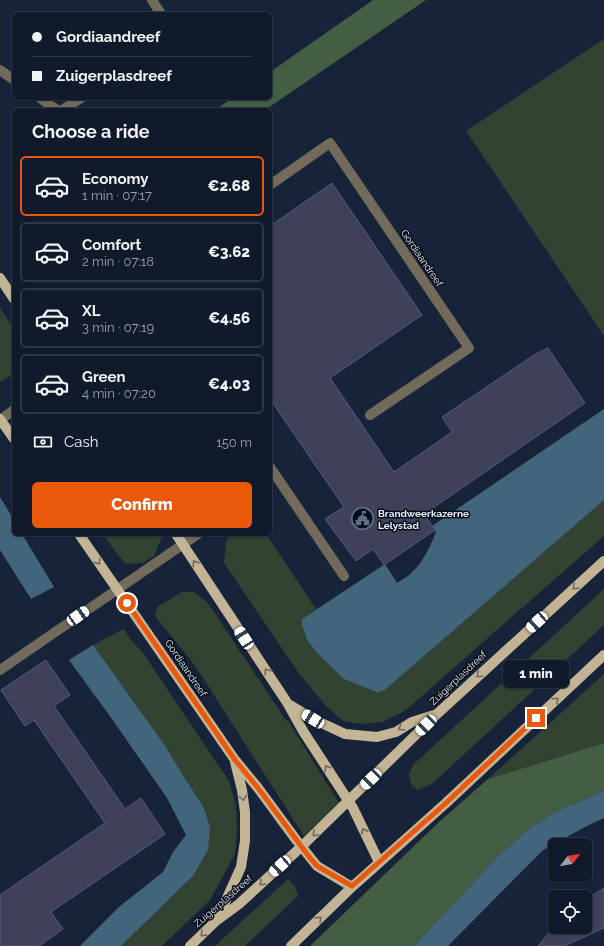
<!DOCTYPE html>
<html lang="en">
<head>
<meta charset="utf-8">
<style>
  :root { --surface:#101a2b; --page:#192333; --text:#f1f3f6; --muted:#9ca1a9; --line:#303847; --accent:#ea580c }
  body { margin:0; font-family:Raleway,sans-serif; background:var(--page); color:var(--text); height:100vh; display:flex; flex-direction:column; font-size:15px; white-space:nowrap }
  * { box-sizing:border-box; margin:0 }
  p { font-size:13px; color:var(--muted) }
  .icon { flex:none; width:22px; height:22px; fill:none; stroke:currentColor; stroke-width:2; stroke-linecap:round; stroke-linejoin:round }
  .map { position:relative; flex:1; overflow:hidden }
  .details { position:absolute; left:12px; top:108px; width:260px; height:428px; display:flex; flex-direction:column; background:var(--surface); border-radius:6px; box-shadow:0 1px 3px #0004,0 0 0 1px var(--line) }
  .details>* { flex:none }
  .top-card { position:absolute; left:12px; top:12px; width:260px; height:88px; border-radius:6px; box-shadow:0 1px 3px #0004,0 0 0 1px var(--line); display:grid; align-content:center; height:88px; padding:0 20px; background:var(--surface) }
  .needle { width:26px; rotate:59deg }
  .buttons { position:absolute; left:548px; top:838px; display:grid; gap:8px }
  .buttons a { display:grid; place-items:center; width:44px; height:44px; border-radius:6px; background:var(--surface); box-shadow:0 1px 3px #0004,0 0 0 1px var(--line); font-size:20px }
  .end { position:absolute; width:18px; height:18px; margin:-9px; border:5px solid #ea580c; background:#fff; box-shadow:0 0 0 2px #fff }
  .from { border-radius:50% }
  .bubble { position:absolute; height:28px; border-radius:6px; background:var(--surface); box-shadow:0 1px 3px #0004,0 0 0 1px var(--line); font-size:13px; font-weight:800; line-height:28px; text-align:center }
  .car { position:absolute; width:12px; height:24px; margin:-12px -6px; border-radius:5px; box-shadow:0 0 3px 1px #0007; background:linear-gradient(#fff 24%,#345 0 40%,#fff 0 76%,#345 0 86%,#fff 0) }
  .top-card b { display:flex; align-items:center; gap:14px; height:38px; font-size:15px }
  .top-card b+b { border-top:1px solid var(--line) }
  .top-card i { width:10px; height:10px; background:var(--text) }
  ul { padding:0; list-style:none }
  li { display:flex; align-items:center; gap:12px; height:60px; margin:0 8px 6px; padding:0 12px; border:2px solid var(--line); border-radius:6px }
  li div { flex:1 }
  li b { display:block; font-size:15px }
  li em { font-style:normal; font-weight:800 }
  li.selected { border-color:var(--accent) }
  li>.icon { width:36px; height:36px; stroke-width:1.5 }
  h2 { padding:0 20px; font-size:18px; line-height:48px }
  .pay { display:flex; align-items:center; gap:10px; height:44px; padding:0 20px; font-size:15px }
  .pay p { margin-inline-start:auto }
  .cta { display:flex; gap:8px; margin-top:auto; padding:8px 20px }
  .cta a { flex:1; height:46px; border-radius:6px; background:var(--accent); color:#fff; font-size:16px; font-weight:800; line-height:46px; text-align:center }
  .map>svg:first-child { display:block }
</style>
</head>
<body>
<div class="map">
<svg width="604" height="946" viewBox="0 0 604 946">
  <rect width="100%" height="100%" fill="#162339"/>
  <path fill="#324332" d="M604,39V336L466,131Z
    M0,308L14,329V373L0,382Z
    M604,500V536L406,710L383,722L361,724L343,721L325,705L298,672L224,563L226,542L231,534H266L316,609L302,619L308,642L322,658L344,679L376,692L386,689Z
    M103,534H163L154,556L143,563L126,564L117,554Z
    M604,589V625L432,784L418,790L412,786L409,775L413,765Z
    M182,592H194L208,603L285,719L288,721L339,803L304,836L196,667L155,616L157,607Z
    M124,629L131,640L143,653L229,781L236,805L237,830L235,854L210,900L162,946H121L193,876L203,806L184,777L164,744L93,645Z
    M604,674V743L488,779Z
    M288,879L295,886L298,896L245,946H215Z"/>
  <path fill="#435e43" d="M373,0H426L265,110H215L232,98H270V72Z
    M604,743V790L579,802L565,807L532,826L499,855L414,946H310L439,822L488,779Z"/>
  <path fill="#42657b" d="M604,409V500L386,689L380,692H376L344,679L322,658L308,642L302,625V619L385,564L397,583C401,580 405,578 408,576C422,565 430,547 436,532L432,526Z
    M0,497L14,520V534H22L54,587L31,599L0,550Z
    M93,645L164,744L184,777L203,806L210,827L208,850L193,876L121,946H80L119,907L163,872L173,852L186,835L167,798L112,719L69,660Z
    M604,790V818L585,827L543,850L448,946H414L499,855L532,826L565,807L579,802Z"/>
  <path fill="#3f405a" stroke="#5a5b77" d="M332,183L422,315L330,378L394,472L452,432L442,417L534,355L548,348L585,403L424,514L435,530L384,565L373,549L356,561L325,519L344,507L270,399V226Z
    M46,660L70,695L54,706L125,809L141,798L165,834L51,912L63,929L39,946H0V895L105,823L34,720L25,726L1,690Z
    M604,888V928L564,946H538L555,926L585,927V900Z"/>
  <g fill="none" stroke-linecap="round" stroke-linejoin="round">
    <path stroke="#726b5c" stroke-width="10" d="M152,0L161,14
      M0,70L14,80
      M40,98L57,110
      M62,110L81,98
      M270,185L330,143L469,348L370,415
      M0,420L14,410
      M270,467L344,576
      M0,670L198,534"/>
    <path stroke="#c2b495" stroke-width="10" d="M0,278L14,299
      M0,419L14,439
      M79,534L235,760L258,788L297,841L317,866L352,887
      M176,534L288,704L303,731L353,808L379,862
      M290,705L313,719L345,734L377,737L396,732L412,722L434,715
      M217,920L241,867L245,841V812L242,790L235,762
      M190,946L216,921L239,904L301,847L437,714L604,561
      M291,946L352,887L446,803L604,655"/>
  </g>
  <defs><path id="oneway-chevron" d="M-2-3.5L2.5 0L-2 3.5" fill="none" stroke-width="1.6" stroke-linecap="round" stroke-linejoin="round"/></defs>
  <g stroke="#6e695c">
    <use href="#oneway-chevron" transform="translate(98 562) rotate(55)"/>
    <use href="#oneway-chevron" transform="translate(195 563) rotate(-123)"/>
    <use href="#oneway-chevron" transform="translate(575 587) rotate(137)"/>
    <use href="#oneway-chevron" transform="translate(267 671) rotate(-123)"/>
    <use href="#oneway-chevron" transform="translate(479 675) rotate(137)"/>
    <use href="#oneway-chevron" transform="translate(556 700) rotate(-43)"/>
    <use href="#oneway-chevron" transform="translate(401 728) rotate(149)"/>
    <use href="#oneway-chevron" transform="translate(327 768) rotate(-123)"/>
    <use href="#oneway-chevron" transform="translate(243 798) rotate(82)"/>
    <use href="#oneway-chevron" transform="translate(364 831) rotate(-115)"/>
    <use href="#oneway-chevron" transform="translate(315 834) rotate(135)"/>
    <use href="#oneway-chevron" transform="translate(262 883) rotate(138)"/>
    <use href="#oneway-chevron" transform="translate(319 919) rotate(-44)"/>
    <use href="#oneway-chevron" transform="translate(203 934) rotate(136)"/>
  </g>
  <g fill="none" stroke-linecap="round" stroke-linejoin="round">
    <path stroke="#ea580c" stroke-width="5" d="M127,603L235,760L258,788L310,858L317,866L352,886L446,803L536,718"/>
  </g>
  <defs>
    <symbol id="civic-ring" viewBox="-11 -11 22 22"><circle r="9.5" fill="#070d16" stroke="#5c6f8a" stroke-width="1.5"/><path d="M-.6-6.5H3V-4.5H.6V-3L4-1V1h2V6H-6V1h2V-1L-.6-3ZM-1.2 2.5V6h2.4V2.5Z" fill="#5c6f8a"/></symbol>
  </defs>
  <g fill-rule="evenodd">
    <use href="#civic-ring" x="350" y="506" width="25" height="25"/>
  </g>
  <g text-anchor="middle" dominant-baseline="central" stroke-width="3" stroke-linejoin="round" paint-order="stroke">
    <g font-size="10" fill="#e6f0fe" stroke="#070d16">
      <text transform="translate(422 258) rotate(56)">Gordiaandreef</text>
      <text transform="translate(186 668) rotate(56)">Gordiaandreef</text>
      <text transform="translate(458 678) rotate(-43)">Zuigerplasdreef</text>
      <text transform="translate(223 901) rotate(-41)">Zuigerplasdreef</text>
    </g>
    <g font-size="10" font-weight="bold" fill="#e6f0fe" stroke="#070d16" text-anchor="start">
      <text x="378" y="513">Brandweerkazerne<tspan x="378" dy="12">Lelystad</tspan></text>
    </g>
  </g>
</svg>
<div class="buttons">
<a><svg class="needle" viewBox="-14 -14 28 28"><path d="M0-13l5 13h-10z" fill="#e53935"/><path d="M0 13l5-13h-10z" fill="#9ca1a9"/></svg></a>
<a><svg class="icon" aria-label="locate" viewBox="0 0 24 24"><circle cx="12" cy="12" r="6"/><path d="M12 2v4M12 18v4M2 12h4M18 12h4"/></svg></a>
</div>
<i class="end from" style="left:127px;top:603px"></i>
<i class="end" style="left:536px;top:718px"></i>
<div class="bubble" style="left:503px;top:660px;width:66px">1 min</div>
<i class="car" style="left:78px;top:616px;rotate:56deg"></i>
<i class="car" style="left:537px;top:622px;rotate:228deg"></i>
<i class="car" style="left:244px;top:638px;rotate:327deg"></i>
<i class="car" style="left:313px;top:719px;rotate:302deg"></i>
<i class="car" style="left:426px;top:725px;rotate:226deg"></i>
<i class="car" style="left:371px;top:779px;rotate:226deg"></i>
<i class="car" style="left:280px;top:866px;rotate:228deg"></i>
<div class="top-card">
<b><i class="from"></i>Gordiaandreef</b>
<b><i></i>Zuigerplasdreef</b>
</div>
<section class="details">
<h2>Choose a ride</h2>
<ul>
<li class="selected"><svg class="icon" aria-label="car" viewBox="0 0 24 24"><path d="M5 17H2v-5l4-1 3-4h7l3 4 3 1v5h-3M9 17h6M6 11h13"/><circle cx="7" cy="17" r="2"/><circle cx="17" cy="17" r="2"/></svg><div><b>Economy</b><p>1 min · 07:17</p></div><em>€2.68</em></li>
<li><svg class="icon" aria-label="car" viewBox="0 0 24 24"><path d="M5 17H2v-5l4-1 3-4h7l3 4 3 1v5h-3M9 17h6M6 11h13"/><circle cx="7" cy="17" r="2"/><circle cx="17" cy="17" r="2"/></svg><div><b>Comfort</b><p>2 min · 07:18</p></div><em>€3.62</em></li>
<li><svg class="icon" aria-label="car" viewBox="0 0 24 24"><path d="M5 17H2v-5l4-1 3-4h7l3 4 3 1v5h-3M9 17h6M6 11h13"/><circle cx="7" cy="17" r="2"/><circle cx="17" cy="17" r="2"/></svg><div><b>XL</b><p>3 min · 07:19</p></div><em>€4.56</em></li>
<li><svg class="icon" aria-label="car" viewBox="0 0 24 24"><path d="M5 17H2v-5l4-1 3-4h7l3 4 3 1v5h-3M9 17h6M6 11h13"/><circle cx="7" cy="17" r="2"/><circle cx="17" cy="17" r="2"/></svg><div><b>Green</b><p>4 min · 07:20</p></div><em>€4.03</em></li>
</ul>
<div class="pay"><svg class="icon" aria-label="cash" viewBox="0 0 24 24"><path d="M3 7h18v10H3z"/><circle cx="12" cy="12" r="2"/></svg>Cash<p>150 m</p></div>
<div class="cta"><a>Confirm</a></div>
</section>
</div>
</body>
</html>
